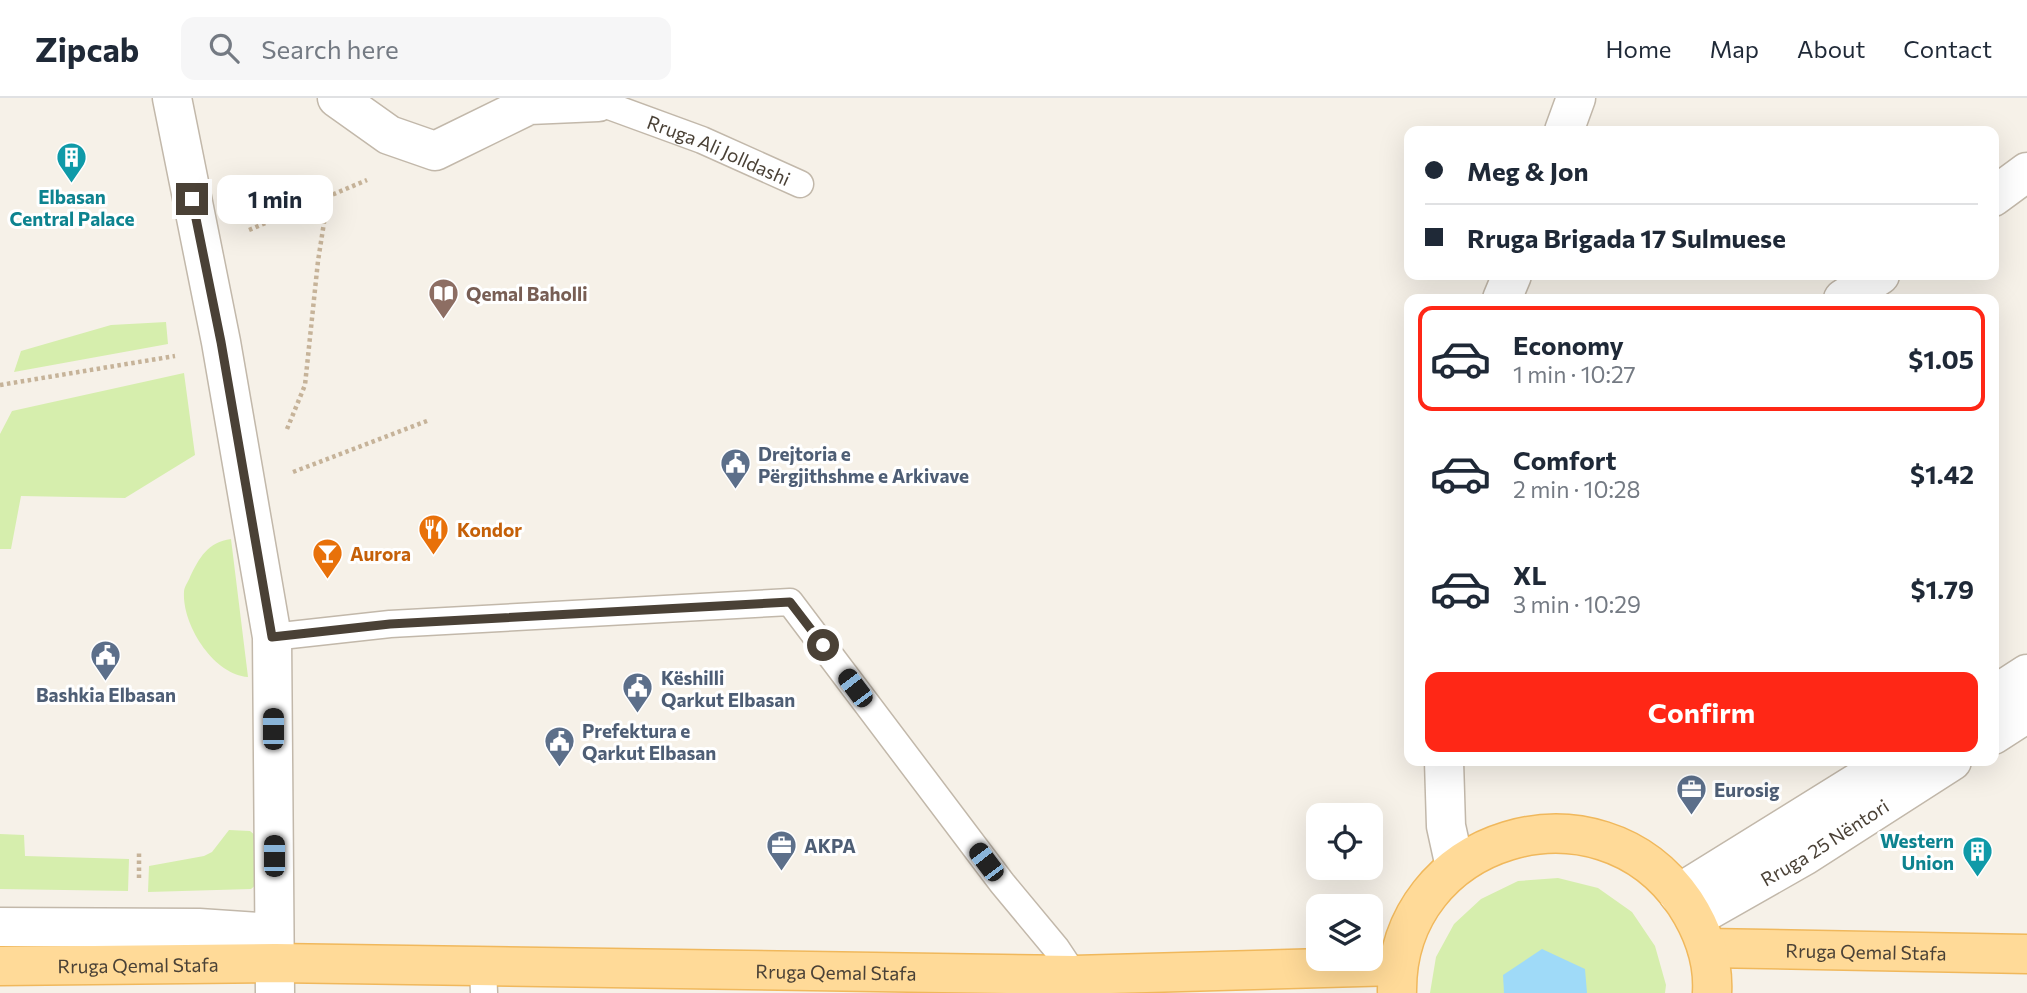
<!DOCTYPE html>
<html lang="en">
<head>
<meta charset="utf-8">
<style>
  :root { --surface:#fff; --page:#f6f6f7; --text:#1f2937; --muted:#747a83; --line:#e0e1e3; --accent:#ff2716 }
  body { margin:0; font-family:Commissioner,sans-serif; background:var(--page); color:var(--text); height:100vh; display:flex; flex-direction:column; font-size:26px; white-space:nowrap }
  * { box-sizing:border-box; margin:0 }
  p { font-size:23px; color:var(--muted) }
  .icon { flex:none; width:38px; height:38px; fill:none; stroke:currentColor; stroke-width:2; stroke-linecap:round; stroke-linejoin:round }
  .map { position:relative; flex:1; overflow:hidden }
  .panel { position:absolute; left:1404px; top:196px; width:595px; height:472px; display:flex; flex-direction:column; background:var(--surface); border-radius:14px; box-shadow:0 7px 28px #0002 }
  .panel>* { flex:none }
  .guide { position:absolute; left:1404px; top:28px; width:595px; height:154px; border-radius:14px; box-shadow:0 7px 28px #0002; display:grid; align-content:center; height:154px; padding:0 21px; background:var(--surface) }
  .controls { position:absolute; left:1306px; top:705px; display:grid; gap:14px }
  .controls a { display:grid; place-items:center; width:77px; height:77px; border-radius:14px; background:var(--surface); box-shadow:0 7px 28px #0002; font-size:35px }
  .end { position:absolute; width:32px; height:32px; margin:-16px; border:9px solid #4a4136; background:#fff; box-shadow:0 0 0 4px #fff }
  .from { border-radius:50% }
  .bubble { position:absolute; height:49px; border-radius:14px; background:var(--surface); box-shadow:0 7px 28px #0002; font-size:23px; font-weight:700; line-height:49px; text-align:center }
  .car { position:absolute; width:21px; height:42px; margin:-21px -10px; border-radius:9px; box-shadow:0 0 5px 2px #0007; background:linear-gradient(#222 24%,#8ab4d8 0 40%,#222 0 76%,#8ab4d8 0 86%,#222 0) }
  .guide b { display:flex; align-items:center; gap:24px; height:66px; font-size:26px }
  .guide b+b { border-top:2px solid var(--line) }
  .guide i { width:18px; height:18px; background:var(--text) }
  ul { padding:12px 0 0; list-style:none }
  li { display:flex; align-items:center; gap:21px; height:105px; margin:0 14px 10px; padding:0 7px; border:4px solid transparent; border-radius:14px }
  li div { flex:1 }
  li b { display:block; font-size:26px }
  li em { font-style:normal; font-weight:700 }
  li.active { border-color:var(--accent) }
  li>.icon { width:63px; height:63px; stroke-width:1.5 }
  .button { display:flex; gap:14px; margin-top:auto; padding:14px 21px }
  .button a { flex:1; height:80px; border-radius:14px; background:var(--accent); color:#fff; font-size:28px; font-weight:700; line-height:80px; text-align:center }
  header { display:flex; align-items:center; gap:42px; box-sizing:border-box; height:98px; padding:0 35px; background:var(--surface); border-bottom:2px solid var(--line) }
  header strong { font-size:33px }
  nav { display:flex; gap:38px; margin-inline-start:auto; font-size:24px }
  .search { width:490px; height:63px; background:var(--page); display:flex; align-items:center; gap:18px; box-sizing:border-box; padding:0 24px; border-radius:14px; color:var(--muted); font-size:26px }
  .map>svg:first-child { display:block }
</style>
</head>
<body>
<header>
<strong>Zipcab</strong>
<div class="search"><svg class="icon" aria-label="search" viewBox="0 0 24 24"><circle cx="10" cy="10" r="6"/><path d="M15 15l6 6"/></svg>Search here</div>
<nav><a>Home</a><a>Map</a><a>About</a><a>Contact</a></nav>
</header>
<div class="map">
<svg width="2027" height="895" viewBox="0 0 2027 895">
  <rect width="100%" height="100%" fill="#f6f1e8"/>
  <path fill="#d6eead" d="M166,224L168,246L14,274L21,253L111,227Z
    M184,275L195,357L125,400L21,398L11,451H0V336L12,313Z
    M231,441L248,579C214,577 182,527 184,494C184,489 188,484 190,479C199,460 208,444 231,441Z
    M229,732L250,733L256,738L257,786L251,791L148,794L149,768L204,758L212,754Z
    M0,736L24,737L25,758L129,761L128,793L0,791Z
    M1558,780L1598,790L1632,814L1655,848L1666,887L1665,895H1430L1436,859L1454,826L1481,801L1518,783Z"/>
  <path fill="#9fdaf8" d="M1542,851L1585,871L1587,895H1504L1503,877Z"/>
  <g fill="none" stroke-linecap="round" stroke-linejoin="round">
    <defs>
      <g id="service">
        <path id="s1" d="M598,4L702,42L800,86"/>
        <path d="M272,539L390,526L790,504L1002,785L1056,850L1074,877"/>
        <path d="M483,868L484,895"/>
      </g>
      <path id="pedestrian" d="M0,829L199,830L274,835"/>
      <path id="minor" d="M172,0L221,244L272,539L275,895
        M337,0L389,37L435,53L529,7L598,4L600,0
        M1564,33L1576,0
        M1993,99L2027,74
        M1502,201L1512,177
        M1843,201L1880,177
        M1444,663L1446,728L1455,769"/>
      <g id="tertiary">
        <path d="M1993,598L2027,576"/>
        <path d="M1993,637L2027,615"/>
        <path d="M1678,796L1892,663"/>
        <path id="s2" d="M1695,820L1804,758L1952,663"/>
      </g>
      <g id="primary">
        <path id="s3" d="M1707,850L2027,856"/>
        <path id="s4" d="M0,868L275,865L1074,877L1397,868"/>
        <path d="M1397,893C1396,738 1598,677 1685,805C1702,831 1714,863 1712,895"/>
      </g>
    </defs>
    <use href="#service" stroke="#c2b8aa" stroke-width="29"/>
    <use href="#pedestrian" stroke="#c2b8aa" stroke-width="41"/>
    <use href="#minor" stroke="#c2b8aa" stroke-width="41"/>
    <use href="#tertiary" stroke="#c2b8aa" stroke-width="41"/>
    <use href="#primary" stroke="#f0b85c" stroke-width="41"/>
    <path stroke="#c6b399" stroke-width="4.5" stroke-dasharray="3.5 3.5" stroke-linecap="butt" d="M249,132L367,82
      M0,287L175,258
      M287,331L305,287L318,163L328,99
      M293,374L427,323
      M139,780V753"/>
    <use href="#service" stroke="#fff" stroke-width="26"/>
    <use href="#pedestrian" stroke="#fff" stroke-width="38"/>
    <use href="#minor" stroke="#fff" stroke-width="38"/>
    <use href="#tertiary" stroke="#fff" stroke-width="38"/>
    <use href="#primary" stroke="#ffda98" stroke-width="38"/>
  </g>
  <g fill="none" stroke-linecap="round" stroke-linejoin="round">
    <path stroke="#4a4136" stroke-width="9" d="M192,101L221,244L272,539L390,526L790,504L823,547"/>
  </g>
  <defs>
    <symbol id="building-pin" viewBox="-11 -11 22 30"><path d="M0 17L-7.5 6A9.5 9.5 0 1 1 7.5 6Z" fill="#0f9aa8" stroke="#fff"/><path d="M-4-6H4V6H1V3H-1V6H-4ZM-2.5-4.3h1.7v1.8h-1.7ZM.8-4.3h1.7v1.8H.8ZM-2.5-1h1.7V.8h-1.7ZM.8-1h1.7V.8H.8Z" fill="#fff"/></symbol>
    <symbol id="library-pin" viewBox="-11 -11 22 30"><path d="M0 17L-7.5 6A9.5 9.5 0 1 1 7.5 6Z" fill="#8d6e63" stroke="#fff"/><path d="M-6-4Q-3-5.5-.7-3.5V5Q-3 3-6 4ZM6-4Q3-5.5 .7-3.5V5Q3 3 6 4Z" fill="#fff"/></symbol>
    <symbol id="civic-pin" viewBox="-11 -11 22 30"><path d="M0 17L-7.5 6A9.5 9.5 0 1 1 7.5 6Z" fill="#5c6f8a" stroke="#fff"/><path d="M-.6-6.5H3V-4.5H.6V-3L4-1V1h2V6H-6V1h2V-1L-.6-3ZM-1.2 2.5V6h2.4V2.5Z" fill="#fff"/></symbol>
    <symbol id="restaurant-pin" viewBox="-11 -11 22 30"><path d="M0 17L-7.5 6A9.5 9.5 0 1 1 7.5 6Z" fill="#e8710a" stroke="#fff"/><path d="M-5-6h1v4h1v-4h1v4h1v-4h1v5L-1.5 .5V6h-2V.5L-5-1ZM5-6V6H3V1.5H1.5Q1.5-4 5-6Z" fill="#fff"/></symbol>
    <symbol id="bar-pin" viewBox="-11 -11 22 30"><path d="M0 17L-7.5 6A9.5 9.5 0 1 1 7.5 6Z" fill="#e8710a" stroke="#fff"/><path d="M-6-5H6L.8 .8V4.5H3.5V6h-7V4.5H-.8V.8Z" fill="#fff"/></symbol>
    <symbol id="office-pin" viewBox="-11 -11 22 30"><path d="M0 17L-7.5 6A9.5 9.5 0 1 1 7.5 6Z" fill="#5c6f8a" stroke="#fff"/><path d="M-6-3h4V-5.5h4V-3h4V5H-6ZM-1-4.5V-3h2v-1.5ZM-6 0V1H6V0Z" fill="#fff"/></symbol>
  </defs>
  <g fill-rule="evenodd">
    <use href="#building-pin" x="54" y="42" width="35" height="47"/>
    <use href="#library-pin" x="426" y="178" width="35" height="47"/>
    <use href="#civic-pin" x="718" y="348" width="35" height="47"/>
    <use href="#restaurant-pin" x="416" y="414" width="35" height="47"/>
    <use href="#bar-pin" x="310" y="438" width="35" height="47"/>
    <use href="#civic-pin" x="88" y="540" width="35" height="47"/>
    <use href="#civic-pin" x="620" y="572" width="35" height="47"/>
    <use href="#civic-pin" x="542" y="626" width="35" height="47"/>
    <use href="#office-pin" x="1674" y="674" width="35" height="47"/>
    <use href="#office-pin" x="764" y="730" width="35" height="47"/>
    <use href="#building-pin" x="1960" y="736" width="35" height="47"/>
  </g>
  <g text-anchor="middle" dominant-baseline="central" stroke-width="6" stroke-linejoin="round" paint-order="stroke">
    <g font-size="19" fill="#4a4136" stroke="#fff">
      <text stroke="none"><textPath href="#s1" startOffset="130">Rruga Ali Jolldashi</textPath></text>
      <text stroke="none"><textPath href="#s2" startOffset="150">Rruga 25 Nëntori</textPath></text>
      <text stroke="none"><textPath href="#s3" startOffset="159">Rruga Qemal Stafa</textPath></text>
      <text stroke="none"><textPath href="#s4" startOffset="138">Rruga Qemal Stafa</textPath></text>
      <text stroke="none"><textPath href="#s4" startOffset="836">Rruga Qemal Stafa</textPath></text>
    </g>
    <g font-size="19" font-weight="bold" fill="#0d838f" stroke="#fff">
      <text x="72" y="98">Elbasan<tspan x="72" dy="22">Central Palace</tspan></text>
      <text x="1954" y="742" text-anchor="end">Western<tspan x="1954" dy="22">Union</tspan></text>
    </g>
    <g font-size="19" font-weight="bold" fill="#785e54" stroke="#fff" text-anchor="start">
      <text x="466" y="195">Qemal Baholli</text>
    </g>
    <g font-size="19" font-weight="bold" fill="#4e5e75" stroke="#fff" text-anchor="start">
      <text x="758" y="355">Drejtoria e<tspan x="758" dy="22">Përgjithshme e Arkivave</tspan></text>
      <text x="661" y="579">Këshilli<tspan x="661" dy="22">Qarkut Elbasan</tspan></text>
      <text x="106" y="596" text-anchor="middle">Bashkia Elbasan</text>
      <text x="582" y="632">Prefektura e<tspan x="582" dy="22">Qarkut Elbasan</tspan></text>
      <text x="1714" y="691">Eurosig</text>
      <text x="804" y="747">AKPA</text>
    </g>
    <g font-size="19" font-weight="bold" fill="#c56008" stroke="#fff" text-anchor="start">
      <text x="457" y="431">Kondor</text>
      <text x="350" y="455">Aurora</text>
    </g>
  </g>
</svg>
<div class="controls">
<a><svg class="icon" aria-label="locate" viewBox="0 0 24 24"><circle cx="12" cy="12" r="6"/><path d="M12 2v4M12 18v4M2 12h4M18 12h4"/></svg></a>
<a><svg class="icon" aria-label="layers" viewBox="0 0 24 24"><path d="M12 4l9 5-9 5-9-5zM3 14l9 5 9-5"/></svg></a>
</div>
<i class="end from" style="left:823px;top:547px"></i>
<i class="end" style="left:192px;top:101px"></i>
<div class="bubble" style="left:217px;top:77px;width:116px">1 min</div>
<i class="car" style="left:855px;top:590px;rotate:323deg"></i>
<i class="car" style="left:273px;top:631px;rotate:0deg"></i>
<i class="car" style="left:274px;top:758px;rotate:0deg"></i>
<i class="car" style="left:986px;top:764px;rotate:323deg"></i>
<div class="guide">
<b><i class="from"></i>Meg &amp; Jon</b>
<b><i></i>Rruga Brigada 17 Sulmuese</b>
</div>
<section class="panel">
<ul>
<li class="active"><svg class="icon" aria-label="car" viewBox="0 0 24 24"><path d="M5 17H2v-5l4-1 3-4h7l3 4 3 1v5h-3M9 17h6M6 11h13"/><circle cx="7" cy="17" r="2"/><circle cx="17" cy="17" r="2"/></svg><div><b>Economy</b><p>1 min · 10:27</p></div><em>$1.05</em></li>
<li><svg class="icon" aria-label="car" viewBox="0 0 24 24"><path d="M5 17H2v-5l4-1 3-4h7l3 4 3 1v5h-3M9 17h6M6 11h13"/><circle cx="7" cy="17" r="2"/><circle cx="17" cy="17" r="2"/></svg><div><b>Comfort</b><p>2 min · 10:28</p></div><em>$1.42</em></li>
<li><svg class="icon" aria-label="car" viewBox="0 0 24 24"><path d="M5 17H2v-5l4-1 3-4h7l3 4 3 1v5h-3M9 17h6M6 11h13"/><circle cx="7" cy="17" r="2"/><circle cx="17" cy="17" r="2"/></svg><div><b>XL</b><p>3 min · 10:29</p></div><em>$1.79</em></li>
</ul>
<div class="button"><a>Confirm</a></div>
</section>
</div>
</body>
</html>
